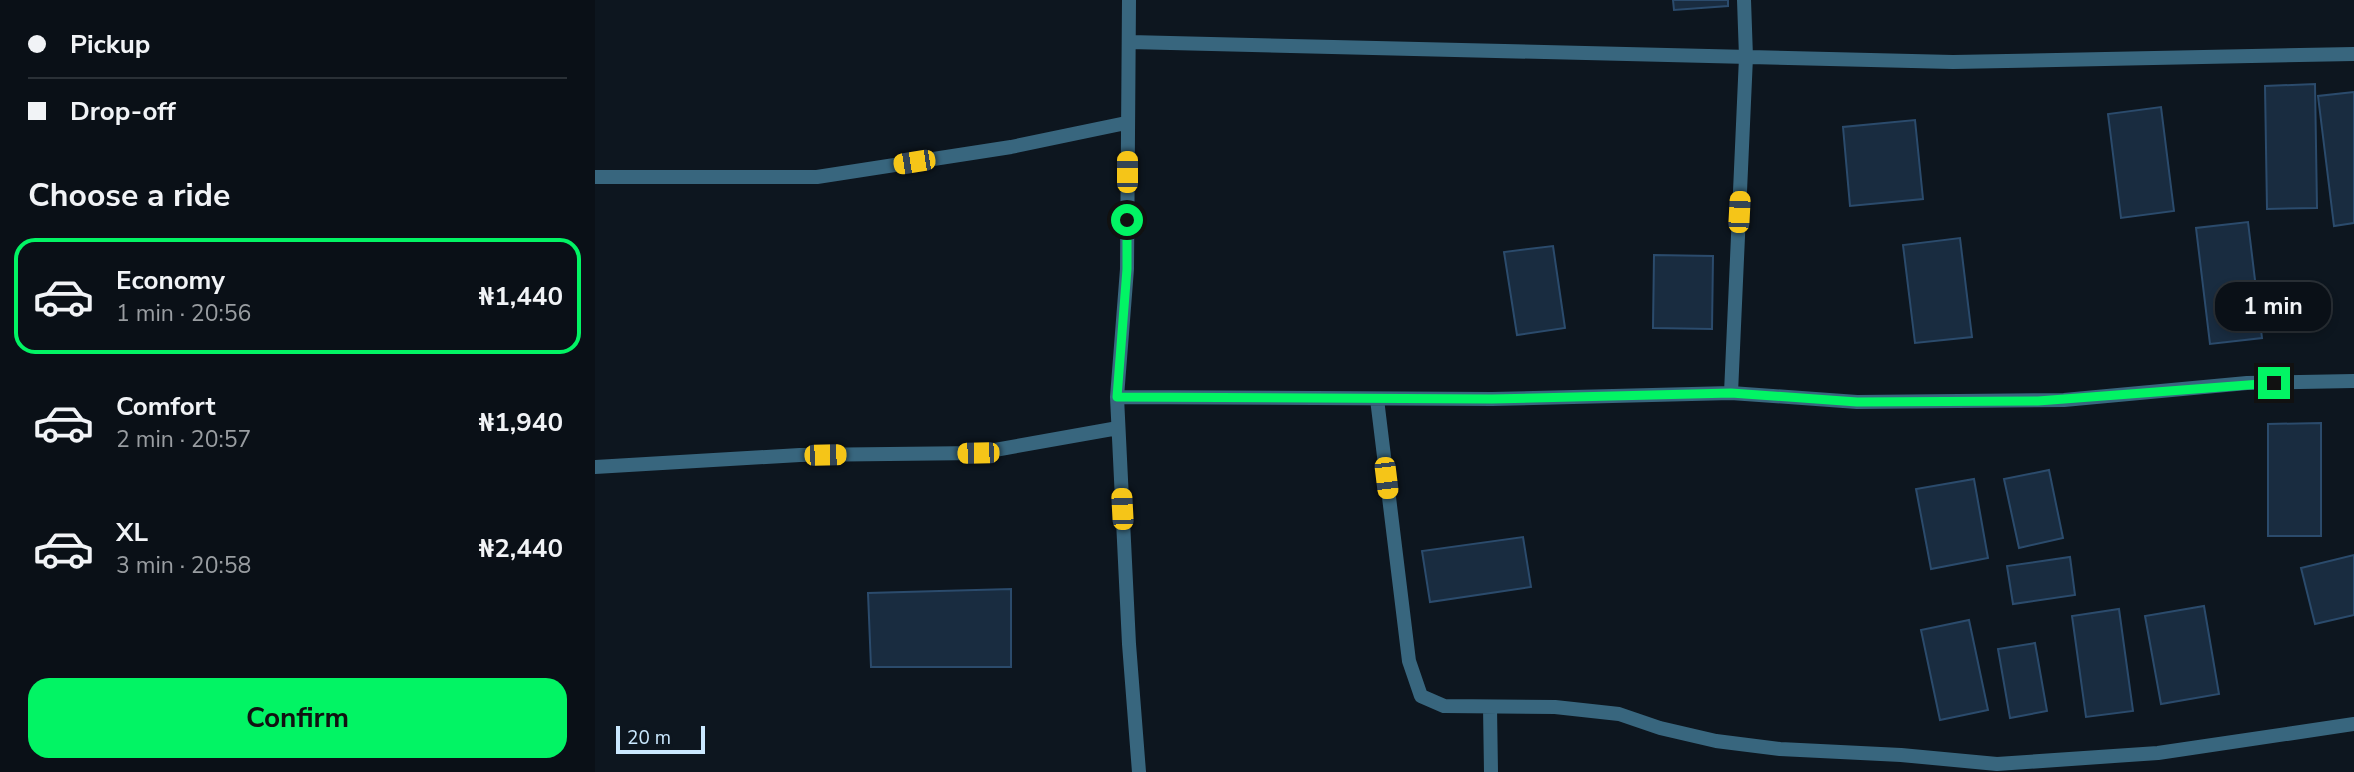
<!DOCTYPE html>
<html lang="en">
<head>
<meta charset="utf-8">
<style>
  :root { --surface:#0a1017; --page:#181e24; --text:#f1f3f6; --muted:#999da1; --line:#2a3036; --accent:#02f464 }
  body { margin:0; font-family:"Nunito Sans",sans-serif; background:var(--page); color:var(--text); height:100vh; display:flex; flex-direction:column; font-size:26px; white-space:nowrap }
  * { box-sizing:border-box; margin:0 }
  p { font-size:23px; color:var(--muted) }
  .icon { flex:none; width:38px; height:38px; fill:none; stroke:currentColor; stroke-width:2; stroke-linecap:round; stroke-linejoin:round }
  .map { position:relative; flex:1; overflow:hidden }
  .drawer { display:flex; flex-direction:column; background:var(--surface); width:595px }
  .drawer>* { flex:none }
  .top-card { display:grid; align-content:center; height:154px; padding:0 28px; background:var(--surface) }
  .scale { position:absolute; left:21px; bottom:18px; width:89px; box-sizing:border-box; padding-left:7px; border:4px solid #cbe9ff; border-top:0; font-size:19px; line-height:24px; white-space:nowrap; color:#cbe9ff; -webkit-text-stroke:5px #0d161f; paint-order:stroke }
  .end { position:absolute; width:32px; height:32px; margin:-16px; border:9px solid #02f464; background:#111; box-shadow:0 0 0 4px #111 }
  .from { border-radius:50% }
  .bubble { position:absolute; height:49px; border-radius:21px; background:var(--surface); box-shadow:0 4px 10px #0003,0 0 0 2px var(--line); font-size:23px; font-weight:700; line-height:49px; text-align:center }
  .car { position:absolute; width:21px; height:42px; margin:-21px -10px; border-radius:9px; box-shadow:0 0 5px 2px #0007; background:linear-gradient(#f5c518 24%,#345 0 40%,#f5c518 0 76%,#345 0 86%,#f5c518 0) }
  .top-card b { display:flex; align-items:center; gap:24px; height:66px; font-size:26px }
  .top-card b+b { border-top:2px solid var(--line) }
  .top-card i { width:18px; height:18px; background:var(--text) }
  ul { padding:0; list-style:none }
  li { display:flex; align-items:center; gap:21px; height:116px; margin:0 14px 10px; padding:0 14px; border:4px solid transparent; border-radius:21px }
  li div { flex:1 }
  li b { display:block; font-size:26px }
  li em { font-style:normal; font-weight:700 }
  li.current { border-color:var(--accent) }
  li>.icon { width:63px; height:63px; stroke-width:1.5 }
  h2 { padding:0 28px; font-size:32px; line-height:84px }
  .cta { display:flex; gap:14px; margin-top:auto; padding:14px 28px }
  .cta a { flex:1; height:80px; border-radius:21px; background:var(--accent); color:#111; font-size:28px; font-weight:700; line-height:80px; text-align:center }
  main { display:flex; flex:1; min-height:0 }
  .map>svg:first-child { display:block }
</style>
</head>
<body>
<main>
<section class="drawer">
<div class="top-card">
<b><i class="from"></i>Pickup</b>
<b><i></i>Drop-off</b>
</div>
<h2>Choose a ride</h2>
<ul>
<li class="current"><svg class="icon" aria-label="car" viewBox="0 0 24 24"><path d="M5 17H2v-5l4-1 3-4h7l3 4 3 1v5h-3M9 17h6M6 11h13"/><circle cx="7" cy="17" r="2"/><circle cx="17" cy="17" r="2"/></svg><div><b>Economy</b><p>1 min · 20:56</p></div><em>₦1,440</em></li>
<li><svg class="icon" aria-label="car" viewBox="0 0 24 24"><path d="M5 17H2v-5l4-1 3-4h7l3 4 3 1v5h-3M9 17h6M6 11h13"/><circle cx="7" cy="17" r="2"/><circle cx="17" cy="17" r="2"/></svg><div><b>Comfort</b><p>2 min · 20:57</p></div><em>₦1,940</em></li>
<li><svg class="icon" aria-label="car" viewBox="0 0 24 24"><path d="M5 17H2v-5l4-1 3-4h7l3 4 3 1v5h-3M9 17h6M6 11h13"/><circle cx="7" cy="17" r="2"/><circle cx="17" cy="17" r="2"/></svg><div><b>XL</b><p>3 min · 20:58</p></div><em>₦2,440</em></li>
</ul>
<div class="cta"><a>Confirm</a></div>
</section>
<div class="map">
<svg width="1759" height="772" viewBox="0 0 1759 772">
  <rect width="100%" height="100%" fill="#0d161f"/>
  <path fill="#192c40" stroke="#2b4b6c" stroke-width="2" d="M1078,0H1133V6L1079,10Z
    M1720,84L1722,208L1672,209L1670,86Z
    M1759,92V223L1739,226L1723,96Z
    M1566,107L1579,211L1526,218L1513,114Z
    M1320,120L1328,199L1255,206L1248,127Z
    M1653,222L1667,338L1615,344L1601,228Z
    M1365,238L1377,337L1320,343L1308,245Z
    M958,246L970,328L922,335L909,252Z
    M1059,255L1118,256L1117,329L1058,328Z
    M1726,423V536H1673V424Z
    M1454,470L1468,538L1424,548L1409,479Z
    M1379,479L1393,558L1336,569L1321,489Z
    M928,537L936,587L835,602L827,551Z
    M1759,555V615L1720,624L1706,568Z
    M1475,557L1480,595L1418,604L1412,566Z
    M416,589V667H276L273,593Z
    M1609,606L1624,694L1566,704L1550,616Z
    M1524,609L1538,711L1491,717L1477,616Z
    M1374,620L1393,710L1345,720L1326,630Z
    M1440,643L1452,711L1415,718L1403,649Z"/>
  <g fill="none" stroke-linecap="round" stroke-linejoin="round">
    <path stroke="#38667e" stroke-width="14" d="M534,0L532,269L522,397L534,644L544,772
      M535,42L1358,62L1759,54
      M0,177H222L416,147L531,123
      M1136,393L1151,57L1149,0
      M522,397L897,399L1136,393L1262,402L1469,400L1652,383L1759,381
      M782,399L814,661L826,696L849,706L960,707L1024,714L1065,728L1121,741L1185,749L1306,755L1402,764L1563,753L1759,724
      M0,467L205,455L383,453L523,428
      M895,707L896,772"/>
  </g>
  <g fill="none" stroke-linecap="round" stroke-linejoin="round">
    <path stroke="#02f464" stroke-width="9" d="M532,220V269L522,397L897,399L1136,393L1262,402L1443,401L1679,383"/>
  </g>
</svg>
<div class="scale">20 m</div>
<i class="end from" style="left:532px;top:220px"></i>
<i class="end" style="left:1679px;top:383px"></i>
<div class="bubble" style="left:1620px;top:282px;width:116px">1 min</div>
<i class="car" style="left:319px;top:162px;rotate:261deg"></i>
<i class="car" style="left:532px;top:172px;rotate:0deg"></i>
<i class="car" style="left:1144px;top:212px;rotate:3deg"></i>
<i class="car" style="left:383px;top:453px;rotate:269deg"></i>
<i class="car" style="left:230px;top:455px;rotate:89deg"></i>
<i class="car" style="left:791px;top:478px;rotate:173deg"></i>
<i class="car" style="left:527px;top:509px;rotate:357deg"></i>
</div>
</main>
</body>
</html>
